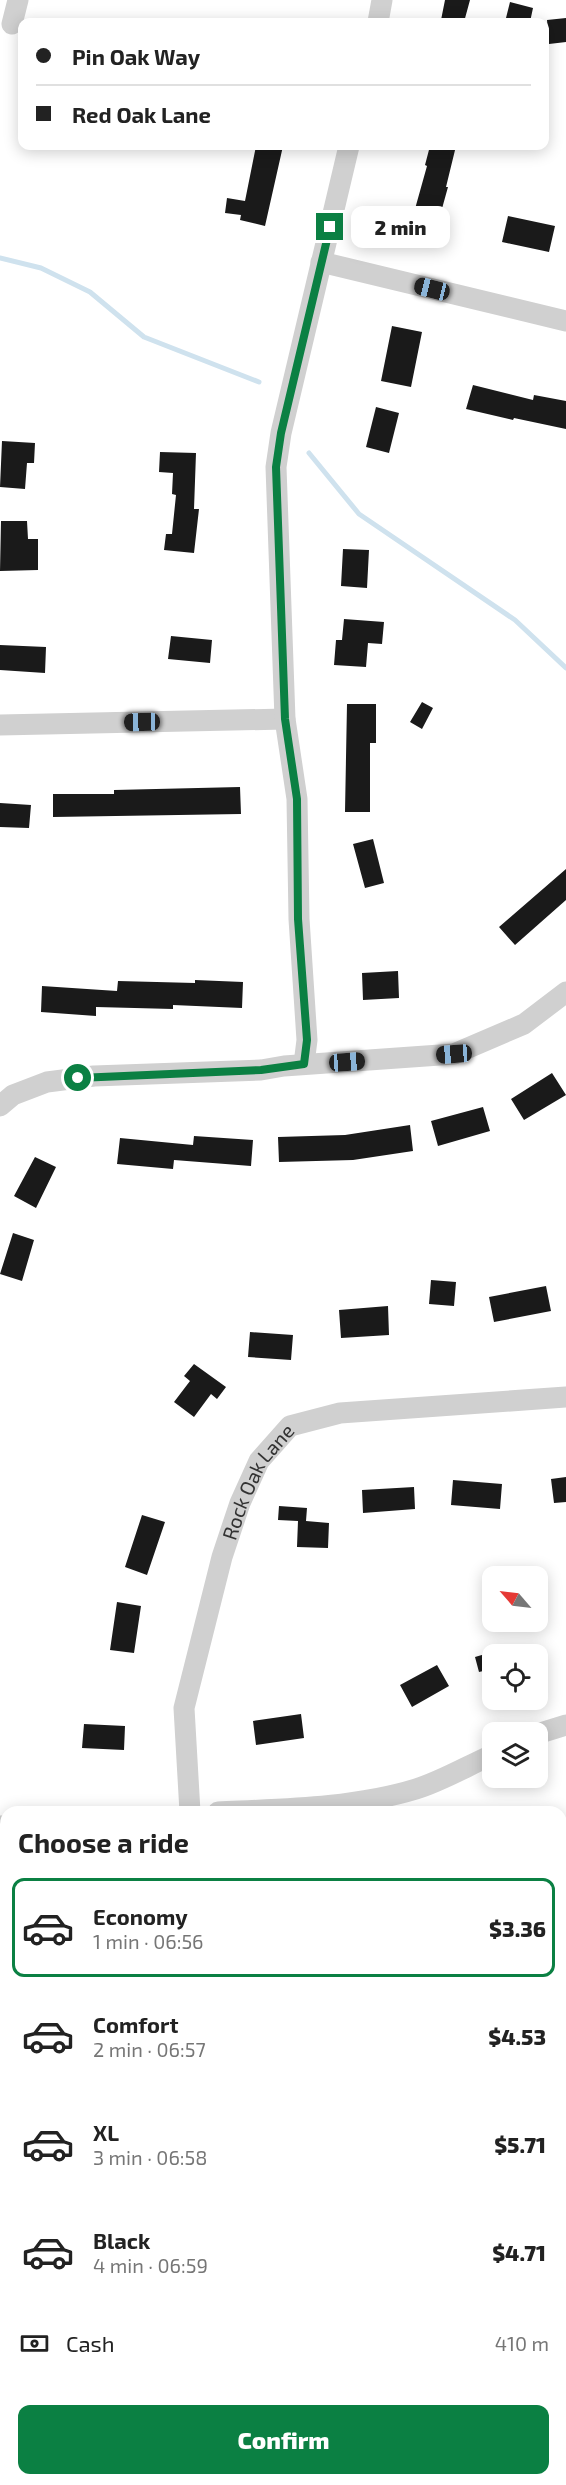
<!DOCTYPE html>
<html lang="en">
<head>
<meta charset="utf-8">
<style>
  :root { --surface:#fff; --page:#f6f6f6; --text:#222; --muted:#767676; --line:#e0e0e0; --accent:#0b8043 }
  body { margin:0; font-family:"Exo 2",sans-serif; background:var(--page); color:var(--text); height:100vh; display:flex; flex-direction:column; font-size:22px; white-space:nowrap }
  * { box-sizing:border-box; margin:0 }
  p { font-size:20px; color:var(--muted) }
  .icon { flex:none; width:33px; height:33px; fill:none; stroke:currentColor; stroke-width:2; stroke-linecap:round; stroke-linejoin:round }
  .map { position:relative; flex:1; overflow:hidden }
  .side { position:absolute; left:0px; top:1806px; width:567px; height:680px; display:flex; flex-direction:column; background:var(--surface); border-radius:18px 18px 0 0; box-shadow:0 3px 15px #0003 }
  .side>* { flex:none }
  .banner { position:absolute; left:18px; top:18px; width:531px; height:132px; border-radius:12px; box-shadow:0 3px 15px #0003; display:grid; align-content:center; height:132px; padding:0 18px; background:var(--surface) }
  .needle { width:39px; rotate:298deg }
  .tools { position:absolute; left:482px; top:1566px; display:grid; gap:12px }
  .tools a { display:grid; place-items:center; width:66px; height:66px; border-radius:12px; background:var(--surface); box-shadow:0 3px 15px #0003; font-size:30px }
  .end { position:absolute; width:27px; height:27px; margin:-14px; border:8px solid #0b8043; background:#fff; box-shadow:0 0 0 3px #fff }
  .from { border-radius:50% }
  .bubble { position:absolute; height:42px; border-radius:12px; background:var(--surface); box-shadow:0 3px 15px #0003; font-size:20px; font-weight:800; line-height:42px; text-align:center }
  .car { position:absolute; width:18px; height:36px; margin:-18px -9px; border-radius:8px; box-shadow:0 0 4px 2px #0007; background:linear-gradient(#222 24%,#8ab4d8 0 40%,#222 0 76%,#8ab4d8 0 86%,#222 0) }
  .banner b { display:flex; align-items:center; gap:21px; height:57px; font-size:22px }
  .banner b+b { border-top:2px solid var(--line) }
  .banner i { width:15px; height:15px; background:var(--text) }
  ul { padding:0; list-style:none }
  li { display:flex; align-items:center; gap:18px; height:99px; margin:0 12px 9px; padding:0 6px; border:3px solid transparent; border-radius:12px }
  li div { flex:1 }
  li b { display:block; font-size:22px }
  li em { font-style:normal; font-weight:800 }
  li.on { border-color:var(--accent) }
  li>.icon { width:54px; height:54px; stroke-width:1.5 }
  h2 { padding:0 18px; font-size:27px; line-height:72px }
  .pay { display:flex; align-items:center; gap:15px; height:66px; padding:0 18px; font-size:22px }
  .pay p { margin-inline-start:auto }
  .action { display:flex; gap:12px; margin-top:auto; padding:12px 18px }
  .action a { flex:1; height:69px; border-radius:12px; background:var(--accent); color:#fff; font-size:24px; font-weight:800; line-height:69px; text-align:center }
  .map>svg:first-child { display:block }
</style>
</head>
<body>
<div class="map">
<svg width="566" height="2485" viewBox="0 0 566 2485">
  <rect width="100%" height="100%" fill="#fff"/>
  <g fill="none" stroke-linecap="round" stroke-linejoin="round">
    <path stroke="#cfe2ee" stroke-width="5" d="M0,258L41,268L90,292L144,337L259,382
      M309,453L359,514L515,620L566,668
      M561,1934H566"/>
  </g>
  <path fill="#1a1a1a" d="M445,0H470L464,22L441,20Z
    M510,2L533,8L530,22H505Z
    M566,18V42L549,44L547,20Z
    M256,146H283L265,226L240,220L241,215L225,213L227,198L245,201Z
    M430,146H456L446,187H448L433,241L408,234L427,166L425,165Z
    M508,216L555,226L549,252L502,242Z
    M392,326L422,332L411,387L381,381Z
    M473,385L533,400L534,395L566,401V429L514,418L513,420L466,409Z
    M376,407L399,413L389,453L366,447Z
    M2,441L35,443L34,463H27L25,489L0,487Z
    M160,452L196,453L194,509H199L194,553L164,550L166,534H172L176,495L172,494L173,473L159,472Z
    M1,521H27L28,539H38V570L0,571Z
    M343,549L369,550L367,588L341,586Z
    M344,619L384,622L382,644L368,643L366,667L334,665L336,640H342Z
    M171,636L212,640L210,663L168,659Z
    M0,645L46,647L45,673L0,670Z
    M422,702L433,708L422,729L410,722Z
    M347,704H376V743H370V812H345Z
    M240,787L241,814L53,817V794H114V790Z
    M0,803L31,805L29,828L0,827Z
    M373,839L384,883L365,888L353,844Z
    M566,869V900L515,945L499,927Z
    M398,971L399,998L363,1000L362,973Z
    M195,980L243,982L242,1008L173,1005V1009L96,1007V1016L41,1012L42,986L117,991L118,981L195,983Z
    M552,1073L566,1095L524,1120L511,1099Z
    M483,1107L490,1131L438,1146L431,1121Z
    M410,1125L413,1151L353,1160L279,1162L278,1137L345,1135Z
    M194,1136L253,1140L251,1166L174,1160L173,1169L117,1164L120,1138L193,1145Z
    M35,1157L56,1167L36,1208L14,1196Z
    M13,1233L34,1240L22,1281L0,1274Z
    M431,1280L456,1282L454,1306L429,1304Z
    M546,1286L551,1311L494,1322L489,1297Z
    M388,1306L389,1335L341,1338L339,1310Z
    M250,1332L293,1335L291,1360L248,1357Z
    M194,1364L226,1387L217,1399L211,1394L194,1417L174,1402L190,1381L184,1376Z
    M566,1477V1502L554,1503L551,1479Z
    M453,1480L502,1484L500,1509L451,1505Z
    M414,1487L415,1509L363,1513L362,1490Z
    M279,1506L307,1508L306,1521L329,1523L328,1548L297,1547L298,1521L278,1520Z
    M142,1515L165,1522L147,1575L125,1567Z
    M117,1602L141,1606L134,1653L110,1650Z
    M492,1652V1669L479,1672L475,1657Z
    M437,1665L449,1686L412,1707L400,1685Z
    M301,1714L304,1738L256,1745L253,1721Z
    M84,1724L125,1726L124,1750L82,1748Z"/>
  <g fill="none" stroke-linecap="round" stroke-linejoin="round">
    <g stroke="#d0d0d0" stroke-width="21">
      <path d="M378,22L382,0"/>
      <path d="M12,24L18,0"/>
      <path d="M321,262L566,321"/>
      <path d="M0,725L285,719"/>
      <path d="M304,1064L307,1040L299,919L297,799L285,719L276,467L281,433L349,146"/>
      <path d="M0,1106L13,1095L47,1082L94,1076L261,1070L284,1066L454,1054L524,1024L566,992"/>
      <path d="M537,1734L566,1725"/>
      <path id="s1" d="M190,1812L184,1708L222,1557L240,1503L259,1461L290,1426L340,1413L566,1397"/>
      <path d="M218,1812C282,1809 354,1808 416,1789C442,1781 467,1766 492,1755"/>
      <path d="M0,1826H6"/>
      <path d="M112,2485L114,2480"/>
      <path d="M145,2485L146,2480"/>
    </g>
    <path stroke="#bdbdbd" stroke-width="28" d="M0,2393L6,2395
      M313,2480L347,2485"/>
  </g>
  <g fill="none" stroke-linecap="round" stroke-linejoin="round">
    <path stroke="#0b8043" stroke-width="8" d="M78,1078L261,1070L304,1064L307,1040L298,919L297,799L285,719L276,467L281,433L330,227"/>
  </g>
  <g text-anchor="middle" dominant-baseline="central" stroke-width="6" stroke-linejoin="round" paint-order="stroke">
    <g font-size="20" fill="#333" stroke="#fff">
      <text stroke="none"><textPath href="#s1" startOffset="344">Rock Oak Lane</textPath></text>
    </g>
  </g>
</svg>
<div class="tools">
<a><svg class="needle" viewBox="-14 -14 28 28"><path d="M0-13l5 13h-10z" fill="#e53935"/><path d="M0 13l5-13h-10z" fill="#767676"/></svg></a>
<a><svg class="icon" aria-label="locate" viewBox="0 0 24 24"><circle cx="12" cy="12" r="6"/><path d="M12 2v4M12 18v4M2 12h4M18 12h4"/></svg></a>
<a><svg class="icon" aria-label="layers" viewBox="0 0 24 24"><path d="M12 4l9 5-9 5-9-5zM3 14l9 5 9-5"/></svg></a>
</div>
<i class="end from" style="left:78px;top:1078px"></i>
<i class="end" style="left:330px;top:227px"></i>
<div class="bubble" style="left:351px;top:206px;width:99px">2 min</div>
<i class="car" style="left:432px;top:289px;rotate:284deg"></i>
<i class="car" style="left:142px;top:722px;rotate:269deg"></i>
<i class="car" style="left:454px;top:1054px;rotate:266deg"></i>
<i class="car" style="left:347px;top:1062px;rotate:86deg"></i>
<div class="banner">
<b><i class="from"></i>Pin Oak Way</b>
<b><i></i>Red Oak Lane</b>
</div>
<section class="side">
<h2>Choose a ride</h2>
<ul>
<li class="on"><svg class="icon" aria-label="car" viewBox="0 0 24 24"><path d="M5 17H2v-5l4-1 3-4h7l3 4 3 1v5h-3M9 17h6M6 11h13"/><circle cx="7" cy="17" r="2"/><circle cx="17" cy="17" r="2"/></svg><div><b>Economy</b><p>1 min · 06:56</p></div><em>$3.36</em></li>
<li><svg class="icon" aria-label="car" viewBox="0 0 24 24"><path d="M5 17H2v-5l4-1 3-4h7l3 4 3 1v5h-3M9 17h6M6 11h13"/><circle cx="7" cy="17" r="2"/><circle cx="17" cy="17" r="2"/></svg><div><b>Comfort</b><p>2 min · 06:57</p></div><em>$4.53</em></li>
<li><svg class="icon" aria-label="car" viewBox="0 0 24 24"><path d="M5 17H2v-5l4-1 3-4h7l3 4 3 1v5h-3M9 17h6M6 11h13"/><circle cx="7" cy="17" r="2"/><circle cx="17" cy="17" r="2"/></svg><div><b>XL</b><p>3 min · 06:58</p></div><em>$5.71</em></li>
<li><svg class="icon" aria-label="car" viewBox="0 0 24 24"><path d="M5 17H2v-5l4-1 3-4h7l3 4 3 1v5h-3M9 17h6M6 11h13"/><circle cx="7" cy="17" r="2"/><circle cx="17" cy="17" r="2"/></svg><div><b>Black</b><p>4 min · 06:59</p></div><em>$4.71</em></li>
</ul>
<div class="pay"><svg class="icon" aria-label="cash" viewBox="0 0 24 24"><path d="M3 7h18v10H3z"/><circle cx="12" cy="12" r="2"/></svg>Cash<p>410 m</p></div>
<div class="action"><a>Confirm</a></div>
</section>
</div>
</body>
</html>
